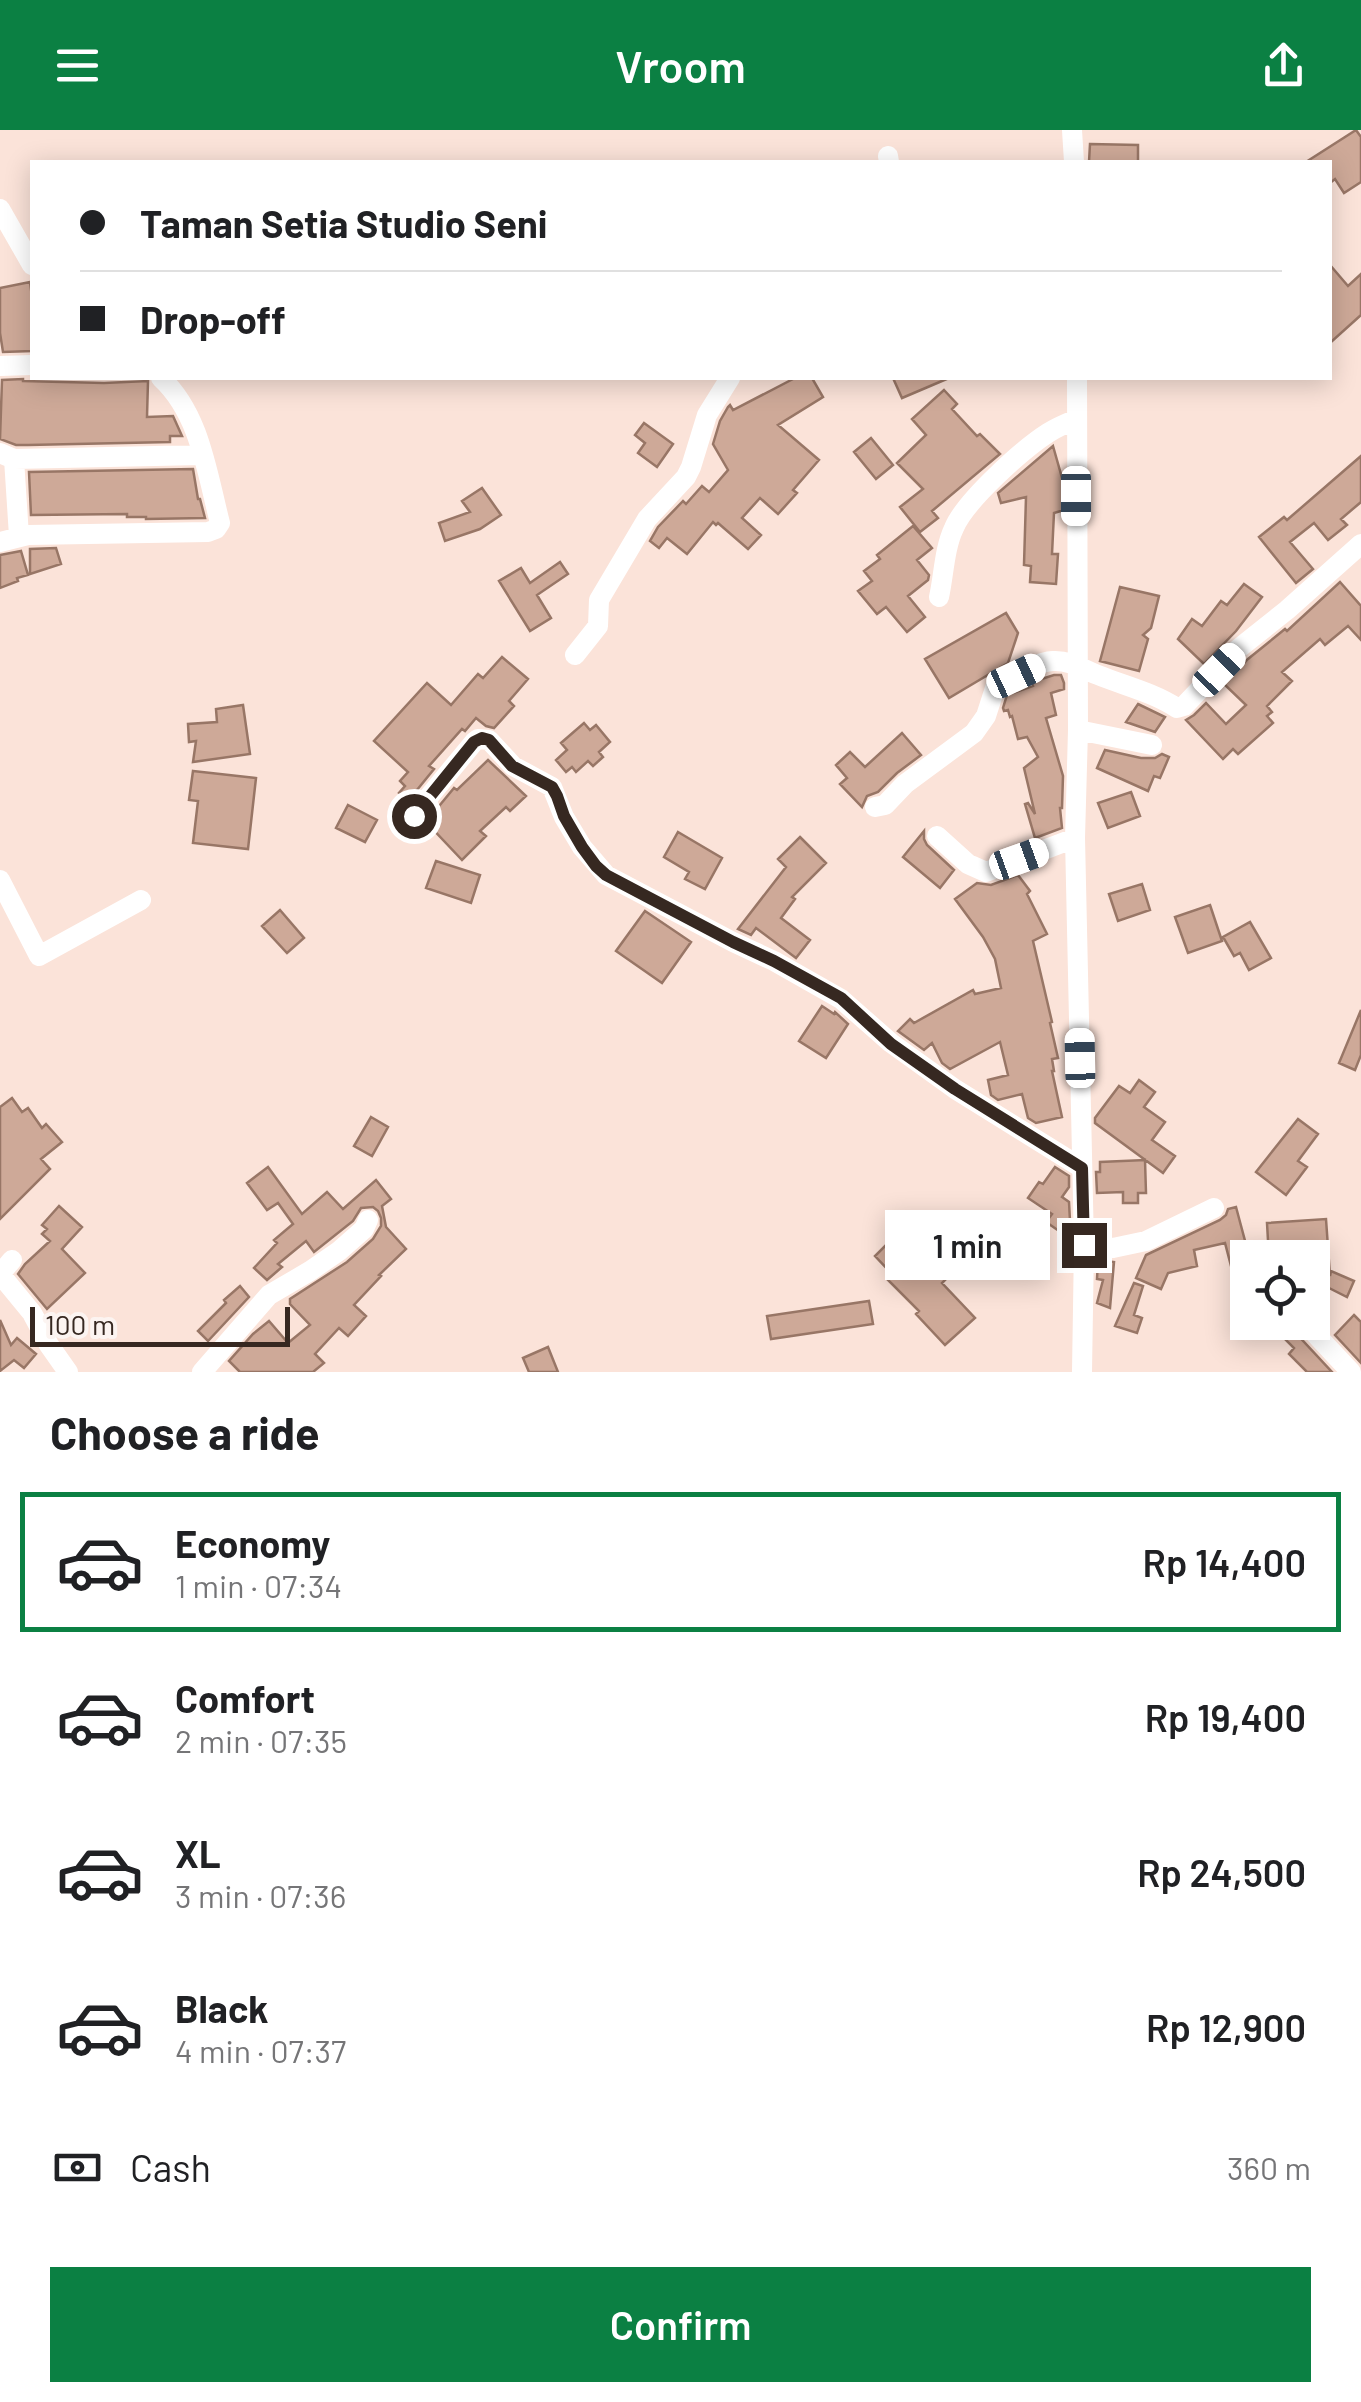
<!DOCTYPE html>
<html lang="en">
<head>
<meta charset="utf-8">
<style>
  :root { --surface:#fff; --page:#f2f2f2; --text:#202124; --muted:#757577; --line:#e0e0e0; --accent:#0b8043 }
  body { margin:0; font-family:Barlow,sans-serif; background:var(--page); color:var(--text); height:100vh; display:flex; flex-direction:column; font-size:38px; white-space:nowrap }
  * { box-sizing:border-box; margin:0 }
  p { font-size:32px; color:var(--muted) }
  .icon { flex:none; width:55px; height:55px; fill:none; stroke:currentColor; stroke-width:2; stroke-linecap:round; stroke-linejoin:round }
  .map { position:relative; height:1242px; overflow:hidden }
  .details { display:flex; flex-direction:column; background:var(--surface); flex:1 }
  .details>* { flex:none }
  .guide { position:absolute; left:30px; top:30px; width:1302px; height:220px; border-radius:0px; box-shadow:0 5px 25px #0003; display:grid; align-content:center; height:220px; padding:0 50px; background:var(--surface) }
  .fabs { position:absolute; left:1230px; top:1110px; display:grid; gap:20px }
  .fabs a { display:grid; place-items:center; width:100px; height:100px; border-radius:0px; background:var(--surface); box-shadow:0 5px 25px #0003; font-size:50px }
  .scale { position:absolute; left:30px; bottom:25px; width:260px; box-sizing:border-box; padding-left:10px; border:5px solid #362821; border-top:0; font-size:28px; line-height:35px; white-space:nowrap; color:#362821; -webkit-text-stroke:8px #fcf4f1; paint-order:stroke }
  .end { position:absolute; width:45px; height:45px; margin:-22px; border:12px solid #362821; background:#fff; box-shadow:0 0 0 5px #fff }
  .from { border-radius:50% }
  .bubble { position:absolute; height:70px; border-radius:0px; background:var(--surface); box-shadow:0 5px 25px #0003; font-size:32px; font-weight:600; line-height:70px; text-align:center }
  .car { position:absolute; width:30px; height:60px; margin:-30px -15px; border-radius:12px; box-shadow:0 0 8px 2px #0007; background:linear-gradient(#fff 24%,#345 0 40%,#fff 0 76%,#345 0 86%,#fff 0) }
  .guide b { display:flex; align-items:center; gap:35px; height:95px; font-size:38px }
  .guide b+b { border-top:2px solid var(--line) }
  .guide i { width:25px; height:25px; background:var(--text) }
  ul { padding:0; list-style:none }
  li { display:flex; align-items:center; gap:30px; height:140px; margin:0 20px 15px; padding:0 30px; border:5px solid transparent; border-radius:0px }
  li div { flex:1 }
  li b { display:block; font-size:38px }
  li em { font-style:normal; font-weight:600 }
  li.selected { border-color:var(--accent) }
  li>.icon { width:90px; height:90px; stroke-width:1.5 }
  h2 { padding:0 50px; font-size:45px; line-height:120px }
  .pay { display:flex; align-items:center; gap:25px; height:110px; padding:0 50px; font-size:38px }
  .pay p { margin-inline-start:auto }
  .button { display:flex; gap:20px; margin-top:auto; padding:20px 50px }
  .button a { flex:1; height:115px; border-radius:0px; background:var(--accent); color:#fff; font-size:40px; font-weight:600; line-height:115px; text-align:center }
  header { display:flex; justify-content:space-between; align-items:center; height:130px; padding:0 50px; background:var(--accent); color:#fff; font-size:45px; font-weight:600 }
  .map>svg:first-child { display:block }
</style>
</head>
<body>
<header><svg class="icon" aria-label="menu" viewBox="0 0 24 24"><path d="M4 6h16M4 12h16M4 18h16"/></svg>Vroom<svg class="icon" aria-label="share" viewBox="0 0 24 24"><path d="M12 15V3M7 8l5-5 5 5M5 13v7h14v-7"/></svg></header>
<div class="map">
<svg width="1361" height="1242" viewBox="0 0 1361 1242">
  <rect width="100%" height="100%" fill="#fbe3d9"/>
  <path fill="#cea998" stroke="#987666" stroke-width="2.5" d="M1356,0L1361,7V52L1344,63L1335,49L1330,53V32H1306Z
    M1090,14L1138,15V32H1089Z
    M1330,135L1348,156L1361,144V185L1330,213Z
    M30,152L32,167V221L3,222L0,203V158Z
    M795,248H812L823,267L778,295L819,330L793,360L797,363L778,384L760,368L742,388L761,405L748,419L718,393L716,395L713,392L687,424L667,408L659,418L650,411L658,397L683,371L686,374L702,356L709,362L728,340L713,314L720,291L728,277L730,275L733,280Z
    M893,248H949L902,268Z
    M23,249V251L104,253L148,251L147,287L173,286L182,306H170V312L28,315H16L0,309L2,250Z
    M944,260L957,274L952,279L977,306L980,304L1000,324L932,381L938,388L920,402L900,377L923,359L897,333L926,305L912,289Z
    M644,293L673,314L657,337L638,323L645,313L635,305Z
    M871,308L893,335L876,349L854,322Z
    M1053,316L1064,355V380L1054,383L1052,424H1058L1056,454L1030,452L1031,436L1024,435L1026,367L1001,373L998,363Z
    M1361,326V372L1341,389L1347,395L1328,410L1314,393L1290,412L1313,439L1296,453L1259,407L1284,387L1287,390Z
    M193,339L198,369H200L205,388L146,389V387H127V384L31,385L29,342Z
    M482,358L501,385L480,399L445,411L439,393L470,382L462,371Z
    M913,396L932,418L917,430L929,445L928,450L908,466L925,487L907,502L886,477L877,484L858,461L872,451L864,441L880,429L877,425Z
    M56,418L61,434L30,444V419Z
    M21,421L28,445L17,448L18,451L0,458V425Z
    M560,432L568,444L537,465L551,488L530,501L499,451L521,438L530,453Z
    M1340,452L1361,476V510L1348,496L1325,515L1320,509L1282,542L1292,551L1267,576L1272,582L1267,586L1273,593L1238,624L1233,619L1223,629L1186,590L1194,585L1206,573L1226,594L1246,575L1224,554L1248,529L1285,499L1287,501Z
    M1244,454L1262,467L1236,501L1204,534L1178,509L1192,489L1202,496L1221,471L1227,475Z
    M1120,457L1159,466L1151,498L1143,505L1148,509L1139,541L1100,531Z
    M1006,483L1018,503L1008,533L949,568L925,529Z
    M502,527L528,549L509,571L514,576L494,598L486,596L476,588L465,601L462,599L429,636L434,639L408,671L399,663L405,656L400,651L408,642L374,611L427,553L451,575L478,544L483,548Z
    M1054,545H1061L1064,553V559L1051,563L1056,585L1046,588L1063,646L1062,678H1060L1062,698L1035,708L1025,674L1028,673L1035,684L1024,638L1038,627L1027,607L1018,609L1012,586L1010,587L1008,580L1004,581L1003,578L1007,565L1033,556L1032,552Z
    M1138,574L1165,587L1155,602L1126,592Z
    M243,575L250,624L193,632L196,611L189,612L188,594L217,592L216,579Z
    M584,593L590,600L596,595L610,612L599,622L603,627L593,636L588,631L576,642L572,637L566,642L556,630L567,620L561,613Z
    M902,603L921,625L897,643L878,662L867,666L862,677L840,654L847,648L836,635L850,622L865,637Z
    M1105,620L1141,628H1155L1162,624L1169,627L1160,648L1154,646L1148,661L1097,638Z
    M488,630L526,666L510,681L506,677L480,701L486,706L462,730L428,694L438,685L435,681L454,658L457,660Z
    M193,641L256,648L248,719L193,713L198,671L189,670Z
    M1131,662L1140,686L1108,698L1098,673Z
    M348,675L377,690L365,712L336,698Z
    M924,701V709L927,715L954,740L940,758L903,727Z
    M678,702L722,728L705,759L685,749L689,742L664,727Z
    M800,707L826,733L792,767L795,769L781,788L810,810L796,828L756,798L751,805L738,799L786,737L778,729Z
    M436,731L480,745L471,773L426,758Z
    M1018,745L1030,761L1027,764L1047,804L1033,811L1052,892L1050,893L1058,928L1052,929L1054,941H1052L1062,987L1036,993L1028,988L1022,964L998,970L991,965L988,950L1008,945L1000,912L950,939L942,933L932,913L924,920L898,901L910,889L914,893L973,860L975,864L1001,858L995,829L983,807L955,769L977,753L991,755Z
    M1142,754L1150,780L1118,791L1109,764Z
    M1210,775L1222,811L1188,823L1175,787Z
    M280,780L304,808L287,823L262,796Z
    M645,781L691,812L662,853L616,821Z
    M1250,792L1271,828L1249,840L1240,823L1234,826L1223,807Z
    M822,876L834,884L835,882L848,894L826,928L799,911Z
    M1361,880V925L1355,940L1339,933Z
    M1139,950L1155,962L1144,977L1165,992L1152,1010L1175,1026L1163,1043L1095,993V988L1119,956L1130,963Z
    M12,968L22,982L28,978L42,998L46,994L62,1012L41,1029L50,1039L0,1089V977Z
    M371,987L388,997L372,1026L354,1016Z
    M1298,989L1318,1004L1298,1031L1307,1037L1286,1065L1256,1042Z
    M1145,1030L1146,1063H1138V1073H1123V1062L1097,1063L1096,1042H1100V1032Z
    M268,1037L302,1084L327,1062L343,1079L376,1050L391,1069L382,1076L386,1097L406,1119L379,1145L381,1146L354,1175L366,1186L348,1206L339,1198L315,1224L324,1233L313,1242H240L229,1231L253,1204L269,1191L288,1213L310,1195L290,1174V1169L347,1132L373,1109L381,1096V1088L378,1081L373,1077L361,1078L353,1091L314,1122L306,1111L278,1134L282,1137L267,1150L254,1138L277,1113L274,1110L293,1094L278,1073L267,1080L247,1053Z
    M1055,1037L1069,1046V1057L1062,1067L1069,1072L1070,1091L1062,1103L1046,1092L1052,1084L1028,1068L1039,1052L1043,1054Z
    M59,1076L82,1097L62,1119L85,1143L47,1179L18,1144L25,1134L50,1111L42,1104L47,1099L42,1095Z
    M1236,1077L1248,1122V1152L1236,1155L1225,1113L1194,1120L1197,1136L1168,1143L1161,1159L1136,1148L1146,1125L1220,1090L1226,1085L1228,1079Z
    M1326,1089L1330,1146L1331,1141L1354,1151L1347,1167L1327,1157L1312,1160V1128H1269L1267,1093Z
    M902,1099L949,1146L942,1153L975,1188L945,1215L916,1184L919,1181L887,1149L892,1144L875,1126Z
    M1098,1130L1114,1132L1110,1178L1097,1173L1103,1150L1097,1149Z
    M1134,1153L1143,1156L1134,1185L1142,1188L1137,1203L1115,1196Z
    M240,1156L249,1167L208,1211L198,1201L226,1173L224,1170Z
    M869,1171L873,1194L771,1209L767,1186Z
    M1354,1185L1361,1192V1233L1335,1205Z
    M0,1190L11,1215L17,1208L36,1224L24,1238L14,1230L0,1241Z
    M1273,1192H1291L1294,1201L1332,1242H1307L1289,1224L1294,1218L1277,1201L1279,1199Z
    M548,1217L558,1242H529L523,1228Z"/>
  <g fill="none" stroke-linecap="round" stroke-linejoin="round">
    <path stroke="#fff" stroke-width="20" d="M1072,0L1074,32
      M888,26L889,32
      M0,79L32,135
      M0,236L32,235
      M1077,248L1078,600L1075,708L1084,1115L1082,1242
      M0,323L14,329L19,406
      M14,329L202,325
      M0,412L28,405L208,402L216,399L220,393C207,343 200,284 161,248
      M939,467C944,445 944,419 954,398C965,371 1023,319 1048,303C1057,297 1067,293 1077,289
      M575,525L598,496L599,470L647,389L686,347L691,337L707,285L730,248
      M1078,600L1152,615
      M875,677L885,675L905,654L974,603L986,586L996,555C1013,547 1034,532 1053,531C1069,530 1083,539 1098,545C1125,556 1152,562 1177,578L1184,576L1238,519L1287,480L1361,414
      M413,686L474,612L478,609L489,610L513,636L552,657L564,687L582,717L606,745L733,812L774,831L841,869L891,913L955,959L1082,1038
      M937,706L968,734L986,742L1075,708
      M0,750L39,826L141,770
      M1084,1115L1113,1118L1146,1111L1214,1078
      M12,1130L0,1144L32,1183L49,1215L68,1242
      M1304,1192L1351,1242
      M202,1242L269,1165L310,1141L339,1121L364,1099L368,1090"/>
  </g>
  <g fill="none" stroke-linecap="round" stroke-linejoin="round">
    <path stroke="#362821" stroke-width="12" d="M414,686L474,612L482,608L489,610L512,636L552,657L557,666L564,686L582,717L596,736L606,745L733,812L774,831L841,868L891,914L955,959L1082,1038L1084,1115"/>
  </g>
</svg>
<div class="fabs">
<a><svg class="icon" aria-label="locate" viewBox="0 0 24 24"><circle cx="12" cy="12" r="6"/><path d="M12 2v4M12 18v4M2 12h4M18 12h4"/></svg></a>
</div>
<div class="scale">100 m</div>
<i class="end from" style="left:414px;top:686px"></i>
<i class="end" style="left:1084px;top:1115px"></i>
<div class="bubble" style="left:885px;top:1080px;width:165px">1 min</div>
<i class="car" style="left:1076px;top:366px;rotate:180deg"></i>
<i class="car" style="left:1219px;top:540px;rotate:44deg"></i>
<i class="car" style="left:1016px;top:546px;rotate:65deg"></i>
<i class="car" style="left:1019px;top:729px;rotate:70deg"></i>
<i class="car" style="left:1080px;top:928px;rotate:359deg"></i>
<div class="guide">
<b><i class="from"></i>Taman Setia Studio Seni</b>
<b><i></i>Drop-off</b>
</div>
</div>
<section class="details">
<h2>Choose a ride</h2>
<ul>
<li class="selected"><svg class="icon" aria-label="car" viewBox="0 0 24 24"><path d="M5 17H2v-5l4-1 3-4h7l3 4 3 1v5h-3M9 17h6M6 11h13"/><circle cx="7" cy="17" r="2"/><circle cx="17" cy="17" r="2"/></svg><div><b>Economy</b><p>1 min · 07:34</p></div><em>Rp 14,400</em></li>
<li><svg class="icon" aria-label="car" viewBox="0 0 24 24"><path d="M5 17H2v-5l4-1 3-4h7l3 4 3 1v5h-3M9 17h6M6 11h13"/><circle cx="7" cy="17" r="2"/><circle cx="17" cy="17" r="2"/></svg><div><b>Comfort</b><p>2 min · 07:35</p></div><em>Rp 19,400</em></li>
<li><svg class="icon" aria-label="car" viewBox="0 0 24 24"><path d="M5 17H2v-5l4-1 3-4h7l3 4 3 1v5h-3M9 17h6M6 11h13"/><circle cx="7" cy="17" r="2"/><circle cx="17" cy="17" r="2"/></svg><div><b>XL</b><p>3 min · 07:36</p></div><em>Rp 24,500</em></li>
<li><svg class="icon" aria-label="car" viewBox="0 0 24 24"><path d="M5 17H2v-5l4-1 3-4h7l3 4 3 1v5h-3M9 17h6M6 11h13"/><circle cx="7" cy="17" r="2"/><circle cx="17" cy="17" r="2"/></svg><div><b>Black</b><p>4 min · 07:37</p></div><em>Rp 12,900</em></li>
</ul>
<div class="pay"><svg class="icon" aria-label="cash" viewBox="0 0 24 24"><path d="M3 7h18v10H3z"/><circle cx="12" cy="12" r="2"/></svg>Cash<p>360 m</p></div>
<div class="button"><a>Confirm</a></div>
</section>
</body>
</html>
